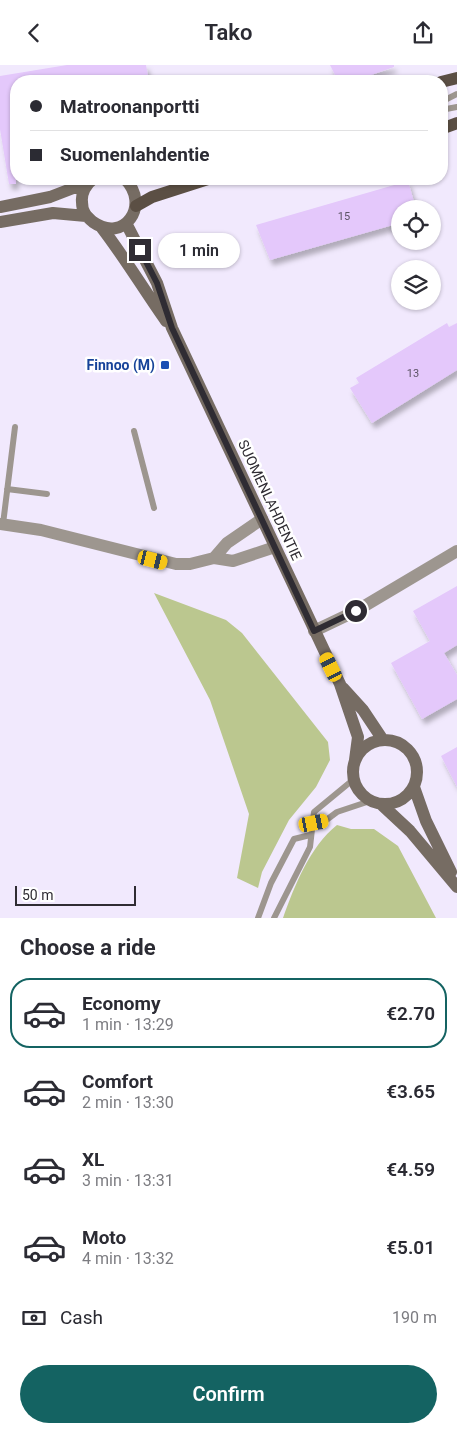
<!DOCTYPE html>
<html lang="en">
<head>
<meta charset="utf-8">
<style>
  :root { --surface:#fff; --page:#f7f7f7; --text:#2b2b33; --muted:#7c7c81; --line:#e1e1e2; --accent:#146362 }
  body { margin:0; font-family:Roboto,sans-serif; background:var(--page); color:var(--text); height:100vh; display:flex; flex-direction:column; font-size:19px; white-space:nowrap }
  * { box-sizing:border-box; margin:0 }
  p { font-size:16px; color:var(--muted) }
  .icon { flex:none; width:28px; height:28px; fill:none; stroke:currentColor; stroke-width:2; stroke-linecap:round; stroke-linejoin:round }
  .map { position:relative; height:853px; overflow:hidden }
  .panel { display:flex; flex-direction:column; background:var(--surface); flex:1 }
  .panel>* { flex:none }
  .guide { position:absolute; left:10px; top:10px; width:438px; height:110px; border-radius:20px; box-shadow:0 1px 4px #0004; display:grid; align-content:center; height:110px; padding:0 20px; background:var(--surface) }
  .controls { position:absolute; left:391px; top:135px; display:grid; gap:10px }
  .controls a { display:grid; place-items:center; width:50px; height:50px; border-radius:50%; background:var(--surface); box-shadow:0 1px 4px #0004; font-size:25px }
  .scale { position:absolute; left:15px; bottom:12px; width:121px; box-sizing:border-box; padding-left:5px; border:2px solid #2f2c33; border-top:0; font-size:14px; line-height:18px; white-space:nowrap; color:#2f2c33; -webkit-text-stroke:4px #fff; paint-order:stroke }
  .end { position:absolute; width:22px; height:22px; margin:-11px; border:6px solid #2f2c33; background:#fff; box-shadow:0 0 0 2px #fff }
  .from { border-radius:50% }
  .bubble { position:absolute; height:35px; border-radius:18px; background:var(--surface); box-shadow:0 1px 4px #0004; font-size:16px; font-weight:600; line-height:35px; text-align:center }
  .car { position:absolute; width:15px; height:30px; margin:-15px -8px; border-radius:6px; box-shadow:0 0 4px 1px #0007; background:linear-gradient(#f5c518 24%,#345 0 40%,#f5c518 0 76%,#345 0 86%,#f5c518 0) }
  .guide b { display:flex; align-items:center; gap:18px; height:48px; font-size:19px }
  .guide b+b { border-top:1px solid var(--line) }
  .guide i { width:12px; height:12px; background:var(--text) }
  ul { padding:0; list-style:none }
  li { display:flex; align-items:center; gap:15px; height:70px; margin:0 10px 8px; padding:0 10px; border:2px solid transparent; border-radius:20px }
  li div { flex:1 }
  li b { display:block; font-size:19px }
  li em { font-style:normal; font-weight:600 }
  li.selected { border-color:var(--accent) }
  li>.icon { width:45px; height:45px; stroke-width:1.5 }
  h2 { padding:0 20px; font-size:22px; line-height:60px }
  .pay { display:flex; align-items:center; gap:12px; height:55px; padding:0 20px; font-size:19px }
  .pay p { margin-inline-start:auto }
  .button { display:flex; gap:10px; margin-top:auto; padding:10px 20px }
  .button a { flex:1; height:58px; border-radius:30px; background:var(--accent); color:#fff; font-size:20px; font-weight:600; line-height:58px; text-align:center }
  header { display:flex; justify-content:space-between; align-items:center; height:65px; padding:0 20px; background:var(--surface); font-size:22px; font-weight:600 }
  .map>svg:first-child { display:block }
</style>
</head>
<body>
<header><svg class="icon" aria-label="back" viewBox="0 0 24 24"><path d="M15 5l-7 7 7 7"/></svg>Tako<svg class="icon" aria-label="share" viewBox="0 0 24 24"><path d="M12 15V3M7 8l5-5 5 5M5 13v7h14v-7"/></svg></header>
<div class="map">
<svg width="457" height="853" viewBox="0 0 457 853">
  <defs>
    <filter id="shadow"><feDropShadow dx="3" dy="5.5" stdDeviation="2.5" flood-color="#0004"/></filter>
  </defs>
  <rect width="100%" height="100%" fill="#f1e9fd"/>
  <path fill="#bbc78f" d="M154,528L226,555L242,568L328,677L330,695L316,722L289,755L262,807L258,823L237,813L249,749L210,635Z
    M337,760L351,764H374L398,781L436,853H283C294,822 310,781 337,760Z"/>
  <path fill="#e4c8fb" filter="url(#shadow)" d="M67,0H146L149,16H16V119H9L0,64V11Z
    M330,0H394V2L354,16H338Z
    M408,116L416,144H400V158L270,195L256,160Z
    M447,258L449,262L457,258V305L372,358L350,323L359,318L356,313Z
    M457,521V580L444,588L457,610V634L422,654L391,598L430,576L413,546Z
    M457,682V722L441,691Z"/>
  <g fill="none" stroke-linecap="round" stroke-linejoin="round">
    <path stroke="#9d968f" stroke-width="6" d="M441,37L457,29
      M441,45L457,42
      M134,366L154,443
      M7,424L47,429
      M3,459L15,362
      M314,758L325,756L337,747L370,736
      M258,853L271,818L294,774L310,770
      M274,853L310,782L314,747L354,714"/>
    <path stroke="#9d968f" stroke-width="12" d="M0,459L41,465L176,499H190L214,493L233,496L275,482
      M214,493L227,478L262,454
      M314,566L356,546L457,486"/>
    <path stroke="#766c63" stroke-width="12" d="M93,114C86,119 81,128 82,137C82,147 86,151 93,157C124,179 151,140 125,114
      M0,142L50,132L89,117
      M0,157L53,148L86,151
      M126,158L157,218L172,263L340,619L358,672L355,695
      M102,163C125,193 144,225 166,256
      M343,623L363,645L383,675
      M353 707a32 32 0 1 1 64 0a32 32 0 1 1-64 0Z
      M414,722L426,756L451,807
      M381,739L410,766L457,822"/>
    <path stroke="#5b4f44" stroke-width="12" d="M441,17L457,13
      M441,64L457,58
      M136,141L152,132L208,114"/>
  </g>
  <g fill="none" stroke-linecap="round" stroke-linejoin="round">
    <path stroke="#2f2c33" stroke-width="6" d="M140,185L157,218L172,263L314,566L356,546"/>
  </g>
  <rect fill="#1a4fb4" stroke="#fff" stroke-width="2" x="160" y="295" width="10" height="10" rx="2.5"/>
  <g text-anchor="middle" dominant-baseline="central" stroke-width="5" stroke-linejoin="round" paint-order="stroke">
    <g font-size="11" fill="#5c5365">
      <text x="344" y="151">15</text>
      <text x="413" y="308">13</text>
    </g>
    <g font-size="14" font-weight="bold" fill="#164399" stroke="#fff" text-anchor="end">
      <text x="155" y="300">Finnoo (M)</text>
    </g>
    <g font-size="14" fill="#2f2c33" stroke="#fff">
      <text transform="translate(270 435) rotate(65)">SUOMENLAHDENTIE</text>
    </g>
  </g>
</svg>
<div class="controls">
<a><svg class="icon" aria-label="locate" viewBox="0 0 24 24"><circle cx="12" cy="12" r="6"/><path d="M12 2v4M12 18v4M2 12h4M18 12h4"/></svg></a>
<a><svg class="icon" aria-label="layers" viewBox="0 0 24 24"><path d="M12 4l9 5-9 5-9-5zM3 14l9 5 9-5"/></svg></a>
</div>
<div class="scale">50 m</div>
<i class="end from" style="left:356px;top:546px"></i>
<i class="end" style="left:140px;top:185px"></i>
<div class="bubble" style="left:158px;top:168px;width:82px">1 min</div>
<i class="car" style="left:153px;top:495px;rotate:104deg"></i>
<i class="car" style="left:331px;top:602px;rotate:334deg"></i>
<i class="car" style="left:314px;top:758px;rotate:79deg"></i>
<div class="guide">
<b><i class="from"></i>Matroonanportti</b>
<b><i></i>Suomenlahdentie</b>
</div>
</div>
<section class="panel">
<h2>Choose a ride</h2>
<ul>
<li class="selected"><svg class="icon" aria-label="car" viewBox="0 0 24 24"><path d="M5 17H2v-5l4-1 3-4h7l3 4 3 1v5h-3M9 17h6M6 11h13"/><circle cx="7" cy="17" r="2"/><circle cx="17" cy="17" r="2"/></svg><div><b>Economy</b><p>1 min · 13:29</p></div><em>€2.70</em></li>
<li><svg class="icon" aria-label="car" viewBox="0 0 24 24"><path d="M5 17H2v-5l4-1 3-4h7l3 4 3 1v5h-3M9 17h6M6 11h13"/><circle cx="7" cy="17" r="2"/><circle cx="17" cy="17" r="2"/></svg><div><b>Comfort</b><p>2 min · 13:30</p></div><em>€3.65</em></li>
<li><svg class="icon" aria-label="car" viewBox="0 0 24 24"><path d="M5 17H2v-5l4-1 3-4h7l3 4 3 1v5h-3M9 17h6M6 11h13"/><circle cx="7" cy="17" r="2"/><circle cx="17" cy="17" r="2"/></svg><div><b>XL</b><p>3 min · 13:31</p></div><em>€4.59</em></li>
<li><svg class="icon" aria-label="car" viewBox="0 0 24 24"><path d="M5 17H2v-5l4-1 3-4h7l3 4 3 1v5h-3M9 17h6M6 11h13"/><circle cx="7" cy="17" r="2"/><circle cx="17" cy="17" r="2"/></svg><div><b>Moto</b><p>4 min · 13:32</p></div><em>€5.01</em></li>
</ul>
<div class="pay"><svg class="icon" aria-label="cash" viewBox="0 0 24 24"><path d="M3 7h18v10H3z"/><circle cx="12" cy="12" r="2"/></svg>Cash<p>190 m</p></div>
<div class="button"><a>Confirm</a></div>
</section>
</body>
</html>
